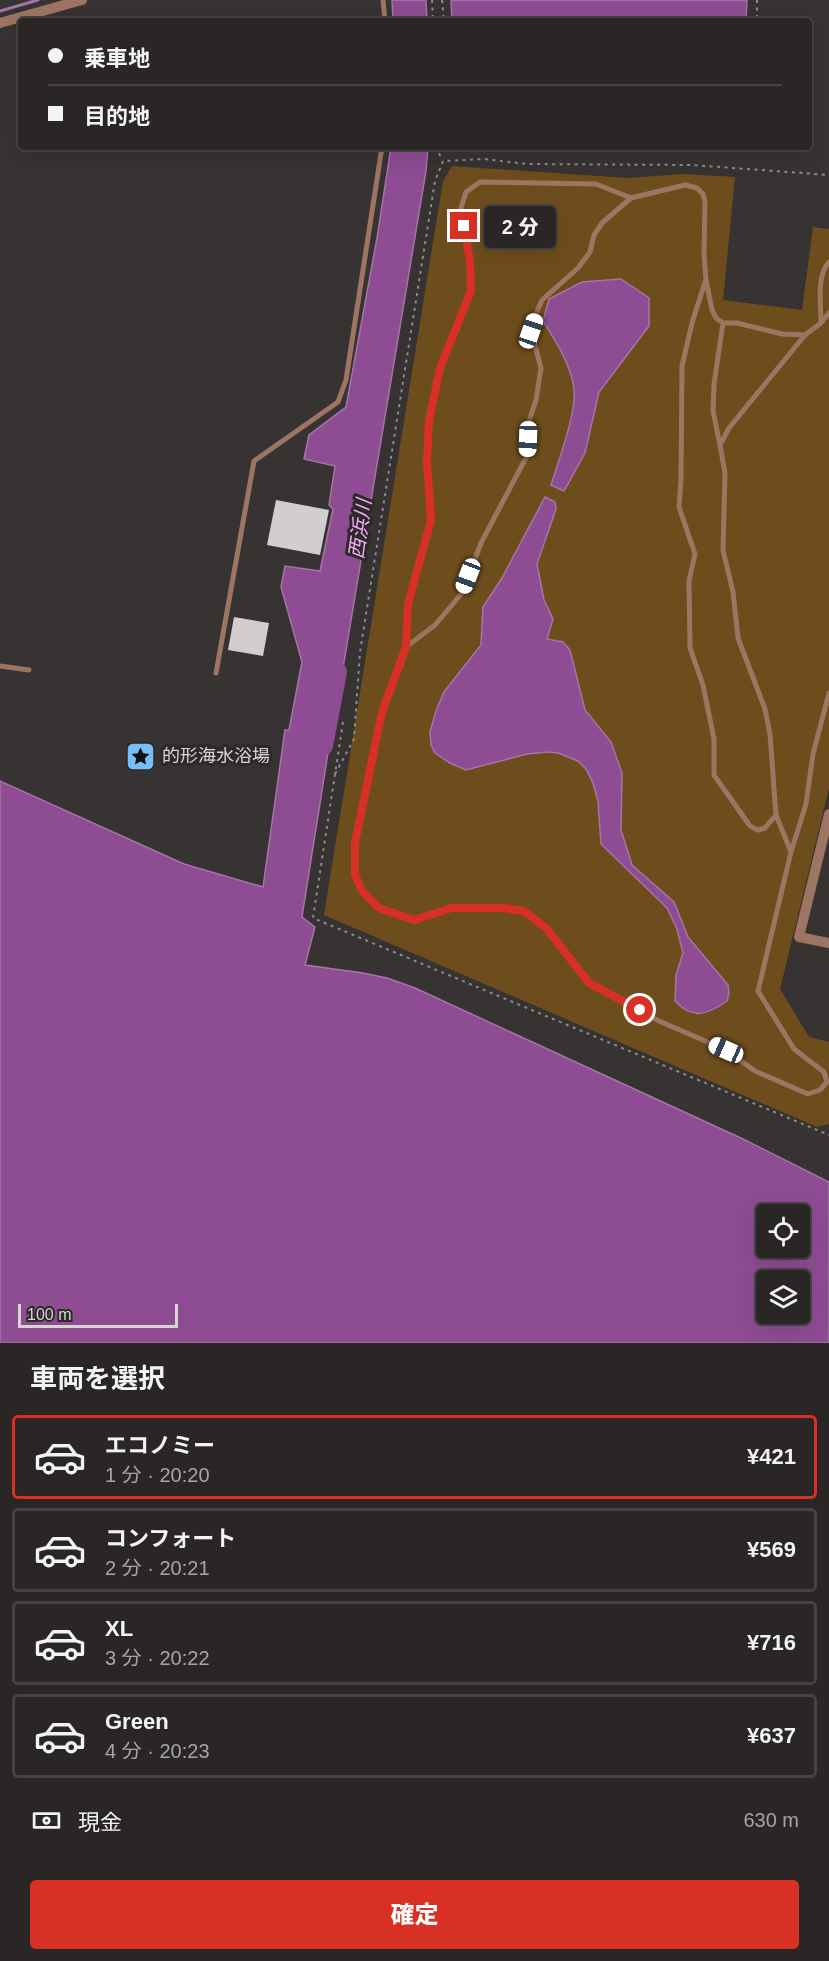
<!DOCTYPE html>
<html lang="ja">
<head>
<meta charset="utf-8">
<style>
  :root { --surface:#2a2626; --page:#363232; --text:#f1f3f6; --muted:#a5a5a7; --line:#464343; --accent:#d93025 }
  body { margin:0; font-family:Arial,"Noto Sans JP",sans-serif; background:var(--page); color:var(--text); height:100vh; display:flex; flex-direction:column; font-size:22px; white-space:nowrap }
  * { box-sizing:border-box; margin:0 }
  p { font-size:20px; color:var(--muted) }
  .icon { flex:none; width:33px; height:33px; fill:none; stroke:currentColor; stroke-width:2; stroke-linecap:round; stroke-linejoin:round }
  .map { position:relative; height:1343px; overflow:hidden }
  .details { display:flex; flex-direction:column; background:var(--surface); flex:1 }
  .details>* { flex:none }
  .top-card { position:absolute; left:18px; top:18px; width:794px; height:132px; border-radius:6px; box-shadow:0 6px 24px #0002,0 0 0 2px var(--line); display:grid; align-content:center; height:132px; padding:0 30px; background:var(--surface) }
  .fabs { position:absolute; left:756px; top:1204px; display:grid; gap:12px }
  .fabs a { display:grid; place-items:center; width:54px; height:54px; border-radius:6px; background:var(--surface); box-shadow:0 6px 24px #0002,0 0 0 2px var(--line); font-size:30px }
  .scale { position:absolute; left:18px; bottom:15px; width:160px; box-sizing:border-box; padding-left:6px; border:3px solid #d8d5d4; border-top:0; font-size:16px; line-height:21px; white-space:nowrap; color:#d8d5d4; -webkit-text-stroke:4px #2e2929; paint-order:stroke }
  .end { position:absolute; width:27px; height:27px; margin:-14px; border:8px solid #d93025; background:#fff; box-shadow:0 0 0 3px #fff }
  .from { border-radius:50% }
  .bubble { position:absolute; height:42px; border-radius:6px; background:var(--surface); box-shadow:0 6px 24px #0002,0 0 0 2px var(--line); font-size:20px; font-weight:800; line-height:42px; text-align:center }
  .car { position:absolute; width:18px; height:36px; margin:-18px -9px; border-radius:8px; box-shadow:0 0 4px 2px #0007; background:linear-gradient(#fff 24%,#345 0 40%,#fff 0 76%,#345 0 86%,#fff 0) }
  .top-card b { display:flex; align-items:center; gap:21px; height:57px; font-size:22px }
  .top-card b+b { border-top:2px solid var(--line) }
  .top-card i { width:15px; height:15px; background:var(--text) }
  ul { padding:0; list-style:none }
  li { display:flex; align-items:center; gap:18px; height:84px; margin:0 12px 9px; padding:0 18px; border:3px solid var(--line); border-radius:6px }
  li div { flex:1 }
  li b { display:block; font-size:22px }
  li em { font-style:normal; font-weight:800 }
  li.on { border-color:var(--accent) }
  li>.icon { width:54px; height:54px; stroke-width:1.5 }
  h2 { padding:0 30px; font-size:27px; line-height:72px }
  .pay { display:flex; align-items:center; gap:15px; height:66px; padding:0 30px; font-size:22px }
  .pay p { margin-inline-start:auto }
  .cta { display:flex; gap:12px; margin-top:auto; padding:12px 30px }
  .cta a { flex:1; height:69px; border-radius:6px; background:var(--accent); color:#fff; font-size:24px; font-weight:800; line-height:69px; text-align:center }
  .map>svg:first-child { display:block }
</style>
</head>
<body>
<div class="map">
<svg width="829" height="1343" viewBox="0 0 829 1343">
  <rect width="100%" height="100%" fill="#383333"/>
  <path fill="#6e4d1d" d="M452,166L627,178L684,174L735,177L723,300L802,310L813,227L829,229V788L780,989L809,1037L829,1042V1124L817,1127L324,915L443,181Z"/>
  <path fill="#8e4c93" stroke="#a475a6" stroke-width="1.5" fill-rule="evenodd" d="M392,0H426L427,21H393Z
    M451,0H747L746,21H452Z
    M391,147H428L426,171L338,698L328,697L323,720L333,721L302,917L315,927L305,965L363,973L387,978L415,988L743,1139L829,1182V1343H0V781L184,864L263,887L285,730H289L302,662L281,587L285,566L320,571L333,509L329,505L335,466L304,459L309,435L346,407L377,238ZM766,1215H800V1248H766ZM766,1281H800V1314H766Z
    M621,279L649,298V326L599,392L585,453L564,491L551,485C558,462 577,412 574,389C571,364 556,342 543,321L549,299L582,282Z
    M545,497L555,502L556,509L537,564L544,600L553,619L547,639L563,642L570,650L585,710L611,742L622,773L621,830L632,865L674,902L688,937L728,985L729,993L727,1001C707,1015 693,1020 675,1001L676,975L683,953L677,929L667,908L601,844L598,801L593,783L586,769L578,761L558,753L547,752L527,754L466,770L450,763L435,753L431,745L430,732L436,711L444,692L481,645L483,607L502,578Z"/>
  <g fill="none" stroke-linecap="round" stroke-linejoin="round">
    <path stroke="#a475a6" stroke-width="3" d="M0,11L38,0"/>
    <path stroke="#8e4c93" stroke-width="20" d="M323,746L337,672"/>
  </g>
  <path fill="#d2cdcf" d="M276,500L329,510L320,555L267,545Z
    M234,617L269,623L263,656L228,650Z"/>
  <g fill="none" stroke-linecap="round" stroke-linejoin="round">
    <path stroke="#8f8b8b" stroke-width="2" stroke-dasharray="3 4.5" stroke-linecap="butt" d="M432,0L433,21
      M442,0L444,21
      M757,0V21
      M435,147L443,160
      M343,722L313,918L829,1135
      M335,774L354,739L360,652L435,181L443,161L484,159L527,164L692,165L829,175"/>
    <path stroke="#9d7562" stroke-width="5" d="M383,0L385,21
      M829,262C816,276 821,305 821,323L805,335L782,334L737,323H723L716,318L712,310L706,280L704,254L705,202L703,194L697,188L685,185L631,198L596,184L480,182L466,192L461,208L470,261L471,291L440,368L429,421L427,462L431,520L408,604L406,647L401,665L382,712L355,843V875L362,891L379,908L414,920L452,908H504L524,911L547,929L589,983L659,1021L726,1050L755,1071L808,1094L820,1090L827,1082L824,1072L794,1049L758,991L791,852L806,804L813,754L829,693
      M705,282L692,323L682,366L681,479L679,507L695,554L689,581L690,648L703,685L714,739V775L750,826L758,830L765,828L776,815
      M821,323L829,313
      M720,445L713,411L714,384L723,323
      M406,647L435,625L462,593L481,543L527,456L529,421L536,400L541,368L531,331L538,309L542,300L578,268L590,252L594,235L602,223L631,198
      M0,666L29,670
      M216,673L254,461L338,402L346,380L382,147
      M791,852L776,815L770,734L765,709L738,638L733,592L723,550L725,473L720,445L729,428L805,335"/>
    <path stroke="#9d7562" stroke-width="10" d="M0,23L82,0
      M829,814L799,937L829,943"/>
  </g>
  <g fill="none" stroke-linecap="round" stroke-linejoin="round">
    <path stroke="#d93025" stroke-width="8" d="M464,226L470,261L471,291L440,368L429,421L427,462L431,520L408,604L406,647L382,712L355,843V875L362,891L379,908L414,920L452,908H504L524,911L547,929L589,983L640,1010"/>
  </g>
  <defs>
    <symbol id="sight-square" viewBox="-11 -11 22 22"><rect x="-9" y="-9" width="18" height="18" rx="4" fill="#77bff7" stroke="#2e2929"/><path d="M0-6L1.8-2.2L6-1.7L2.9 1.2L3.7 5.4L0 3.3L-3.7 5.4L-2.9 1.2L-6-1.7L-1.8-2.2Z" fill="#111"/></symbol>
  </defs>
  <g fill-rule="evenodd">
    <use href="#sight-square" x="124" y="740" width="33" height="33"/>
  </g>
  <g text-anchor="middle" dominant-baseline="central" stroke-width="6" stroke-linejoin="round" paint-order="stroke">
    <g font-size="18" fill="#d8d5d4" stroke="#2e2929" text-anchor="start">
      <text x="162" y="756">的形海水浴場</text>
    </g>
    <g font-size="20" font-style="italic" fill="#f4adf8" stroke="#2e2929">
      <text transform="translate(360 529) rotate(-82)">西浜川</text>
    </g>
  </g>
</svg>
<div class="fabs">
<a><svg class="icon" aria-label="locate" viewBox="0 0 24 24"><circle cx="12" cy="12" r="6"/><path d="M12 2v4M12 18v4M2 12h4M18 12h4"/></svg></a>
<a><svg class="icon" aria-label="layers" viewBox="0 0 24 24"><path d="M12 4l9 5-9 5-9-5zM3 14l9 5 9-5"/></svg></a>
</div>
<div class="scale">100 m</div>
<i class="end from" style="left:640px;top:1010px"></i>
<i class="end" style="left:464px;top:226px"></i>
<div class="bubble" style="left:484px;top:206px;width:72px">2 分</div>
<i class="car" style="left:531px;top:331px;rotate:19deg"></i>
<i class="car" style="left:528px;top:439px;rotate:182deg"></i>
<i class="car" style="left:468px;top:576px;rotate:201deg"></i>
<i class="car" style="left:726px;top:1050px;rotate:294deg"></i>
<div class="top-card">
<b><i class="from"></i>乗車地</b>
<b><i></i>目的地</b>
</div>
</div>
<section class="details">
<h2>車両を選択</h2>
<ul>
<li class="on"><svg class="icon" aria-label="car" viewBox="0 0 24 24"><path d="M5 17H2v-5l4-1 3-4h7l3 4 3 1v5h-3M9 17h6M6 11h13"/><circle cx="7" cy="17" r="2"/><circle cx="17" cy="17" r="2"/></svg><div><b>エコノミー</b><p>1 分 · 20:20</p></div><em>¥421</em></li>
<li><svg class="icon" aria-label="car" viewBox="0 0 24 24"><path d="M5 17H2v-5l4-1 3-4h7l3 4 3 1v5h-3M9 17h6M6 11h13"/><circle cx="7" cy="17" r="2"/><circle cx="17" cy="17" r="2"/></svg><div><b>コンフォート</b><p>2 分 · 20:21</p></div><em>¥569</em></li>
<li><svg class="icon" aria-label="car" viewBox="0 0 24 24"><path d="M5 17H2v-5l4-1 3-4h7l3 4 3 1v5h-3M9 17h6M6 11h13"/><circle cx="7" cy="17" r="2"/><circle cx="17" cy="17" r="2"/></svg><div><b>XL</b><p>3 分 · 20:22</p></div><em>¥716</em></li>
<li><svg class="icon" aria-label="car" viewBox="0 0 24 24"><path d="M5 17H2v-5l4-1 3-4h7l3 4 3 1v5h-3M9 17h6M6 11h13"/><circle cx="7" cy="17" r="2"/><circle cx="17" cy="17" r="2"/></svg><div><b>Green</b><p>4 分 · 20:23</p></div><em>¥637</em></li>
</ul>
<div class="pay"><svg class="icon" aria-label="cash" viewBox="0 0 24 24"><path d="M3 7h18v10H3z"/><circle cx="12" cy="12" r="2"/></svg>現金<p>630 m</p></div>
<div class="cta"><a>確定</a></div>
</section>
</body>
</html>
